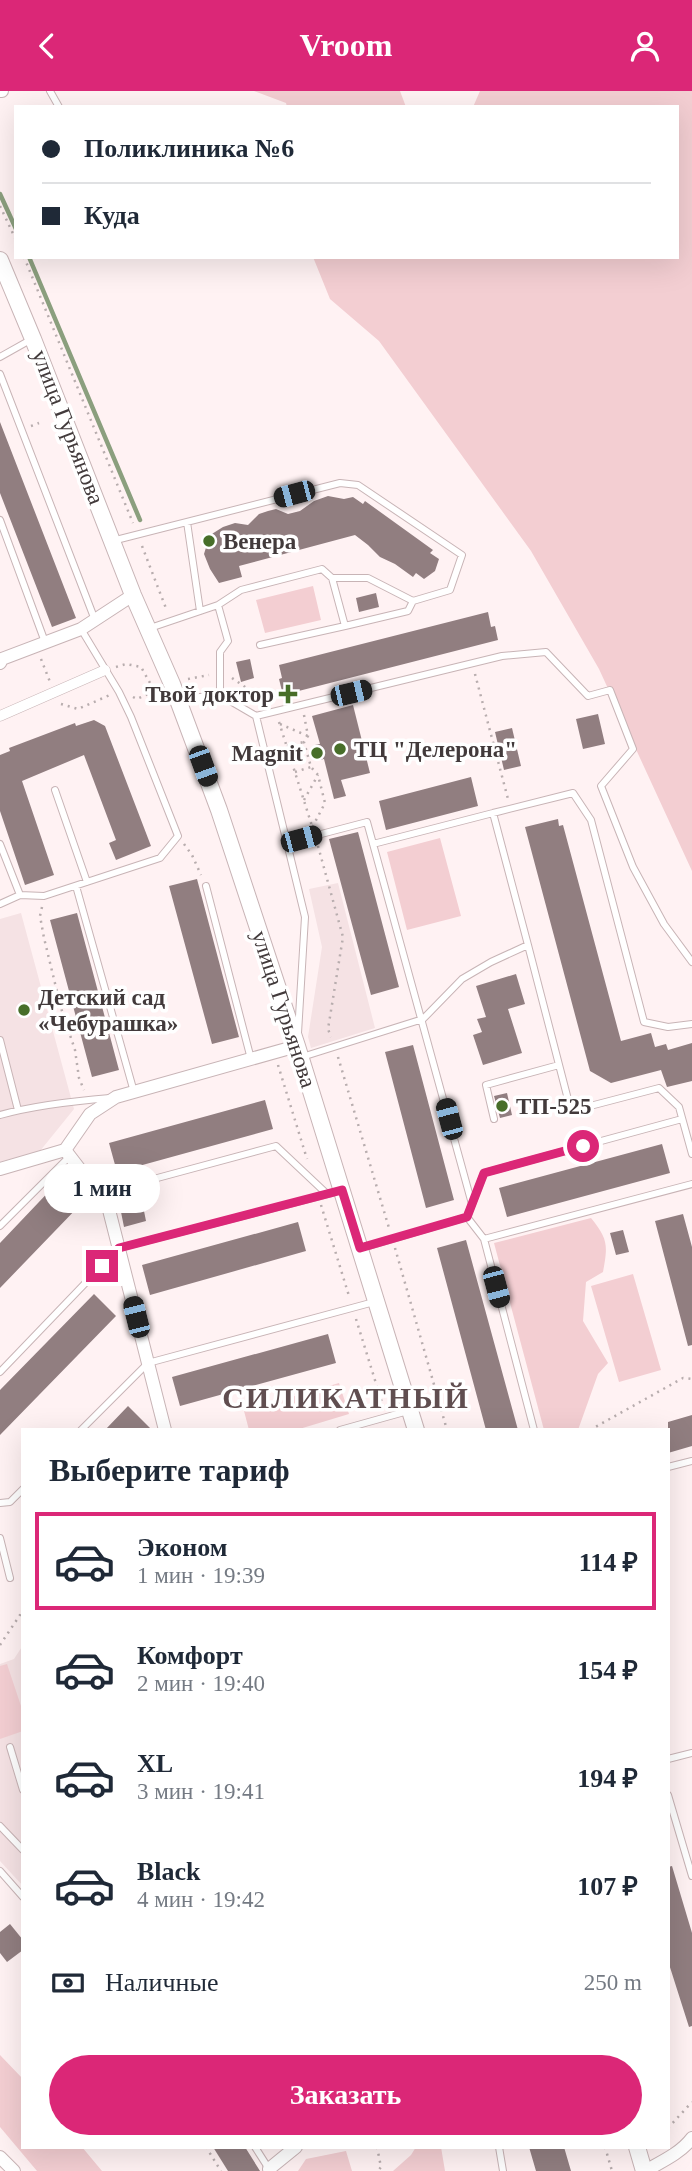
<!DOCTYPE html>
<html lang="ru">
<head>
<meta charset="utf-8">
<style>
  :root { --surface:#fff; --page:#f2f2f3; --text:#1f2937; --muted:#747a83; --line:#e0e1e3; --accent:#db2777 }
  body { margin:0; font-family:Georgia,serif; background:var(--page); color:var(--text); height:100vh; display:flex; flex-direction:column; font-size:26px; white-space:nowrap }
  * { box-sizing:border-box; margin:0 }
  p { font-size:23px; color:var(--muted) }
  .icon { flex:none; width:38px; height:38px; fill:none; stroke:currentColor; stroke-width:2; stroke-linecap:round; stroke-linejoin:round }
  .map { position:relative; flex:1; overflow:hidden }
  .panel { position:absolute; left:21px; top:1337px; width:649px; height:721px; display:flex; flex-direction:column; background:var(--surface); border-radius:0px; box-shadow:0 7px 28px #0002 }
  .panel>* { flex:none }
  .top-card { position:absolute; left:14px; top:14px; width:665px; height:154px; border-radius:0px; box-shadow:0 7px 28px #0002; display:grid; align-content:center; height:154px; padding:0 28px; background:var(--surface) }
  .end { position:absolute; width:32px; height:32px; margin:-16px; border:9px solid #db2777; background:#fff; box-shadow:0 0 0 4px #fff }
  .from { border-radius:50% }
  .bubble { position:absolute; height:49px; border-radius:24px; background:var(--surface); box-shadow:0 7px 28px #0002; font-size:23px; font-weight:600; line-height:49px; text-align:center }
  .car { position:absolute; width:21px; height:42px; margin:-21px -10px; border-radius:9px; box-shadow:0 0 5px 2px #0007; background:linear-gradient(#222 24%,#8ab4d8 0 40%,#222 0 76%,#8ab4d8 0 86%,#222 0) }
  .top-card b { display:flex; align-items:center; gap:24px; height:66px; font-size:26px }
  .top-card b+b { border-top:2px solid var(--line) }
  .top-card i { width:18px; height:18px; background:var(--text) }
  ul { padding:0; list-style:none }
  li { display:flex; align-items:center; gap:21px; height:98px; margin:0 14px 10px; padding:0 14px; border:4px solid transparent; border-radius:0px }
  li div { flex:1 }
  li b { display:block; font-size:26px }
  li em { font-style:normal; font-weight:600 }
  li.active { border-color:var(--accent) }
  li>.icon { width:63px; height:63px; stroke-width:1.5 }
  h2 { padding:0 28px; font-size:32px; line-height:84px }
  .pay { display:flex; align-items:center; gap:18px; height:77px; padding:0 28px; font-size:26px }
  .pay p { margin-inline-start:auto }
  .cta { display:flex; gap:14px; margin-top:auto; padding:14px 28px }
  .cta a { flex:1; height:80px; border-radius:42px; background:var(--accent); color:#fff; font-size:28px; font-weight:600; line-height:80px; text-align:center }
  header { display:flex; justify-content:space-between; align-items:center; height:91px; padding:0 28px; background:var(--accent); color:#fff; font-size:32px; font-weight:600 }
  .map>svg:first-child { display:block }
</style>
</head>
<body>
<header><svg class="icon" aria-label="back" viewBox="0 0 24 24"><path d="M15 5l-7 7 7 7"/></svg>Vroom<svg class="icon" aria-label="person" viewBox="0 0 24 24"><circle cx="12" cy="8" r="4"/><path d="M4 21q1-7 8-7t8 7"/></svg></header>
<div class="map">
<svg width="692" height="2080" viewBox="0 0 692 2080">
  <rect width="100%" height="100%" fill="#fff2f3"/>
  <path fill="#f5e2e4" d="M338,792L375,937L311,957L308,946L322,856L309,798Z
    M21,822L74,1018L40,1060L0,1071V828Z
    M23,1554V1795L0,1770V1573L14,1568Z"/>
  <path fill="#f3ced2" d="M254,0H400L406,16H287L286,12Z
    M480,0H692V780L599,578L531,460L379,250L330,208L313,166H677V16H473Z
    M313,495L321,529L265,542L256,509Z
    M440,747L461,825L407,839L387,761Z
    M591,1127C608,1148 608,1154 603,1181L586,1191L583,1230L608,1272L598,1283L578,1339H544L494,1152Z
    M633,1183L661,1279L619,1291L591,1195Z
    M339,1292L349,1323L296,1339H249L244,1320Z
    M7,1573L23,1621V1640L0,1648V1575Z
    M0,1964L23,1988V2056H82L102,2080H37L0,2036Z
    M416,2056H441L445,2080H393L411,2064Z
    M346,2060L352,2080H298L306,2068Z"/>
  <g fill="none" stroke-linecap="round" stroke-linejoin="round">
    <path stroke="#8b9f7e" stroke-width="4.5" d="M0,103L16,138
      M29,166L140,429"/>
  </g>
  <path fill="#917e80" d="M0,331L76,527L52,536L0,402Z
    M328,405L344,408L353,406L363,413L365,410L433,459L430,462L439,468L435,480L424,488L416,482L413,486L395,473L380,466L368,454L355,444L239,475L242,486L219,492L210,478L204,463L208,450L207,446L223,436L235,432L248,434L259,423L268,420L276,418L288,423L300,420L314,410Z
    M376,502L379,516L359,521L356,507Z
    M488,521L491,536L495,535L498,549L283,604L279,588L282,587L279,574Z
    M250,568L254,587L241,591L236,571Z
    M353,614L370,682L341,689L346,705L334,708L324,668L319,669L315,654L320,653L312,625Z
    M598,623L605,653L583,658L576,628Z
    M94,629L105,635L151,755L116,769L109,752L116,749L84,664L22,690L54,784L25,794L0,720V664L10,660L9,657L75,632L76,635Z
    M512,637L521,675L504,679L495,641Z
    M471,686L478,715L386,739L379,710Z
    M558,728L559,735L563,734L621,950L651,942L655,956L666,953L668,959L692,952V990L667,996L661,979L611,992L590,980L525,736Z
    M358,741L399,896L371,904L329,748Z
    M197,788L239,946L212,953L169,795Z
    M77,822L119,979L92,986L50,829Z
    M516,883L525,913L508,918L522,962L483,974L473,944L482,941L477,928L486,926L476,895Z
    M413,954L454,1109L426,1117L385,961Z
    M507,1002L512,1024L500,1027L494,1005Z
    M265,1009L273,1038L117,1081L109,1052Z
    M662,1053L670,1082L507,1126L499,1097Z
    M57,1092L80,1114L0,1197V1152Z
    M143,1115L146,1130L124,1136L121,1121Z
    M683,1123L692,1156V1254L688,1255L655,1130Z
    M298,1131L306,1160L150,1204L142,1174Z
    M623,1139L629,1161L616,1164L610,1142Z
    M466,1149L518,1339H486L437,1157Z
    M94,1203L116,1225L0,1344V1299Z
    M328,1243L336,1272L180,1315L172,1286Z
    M128,1315L152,1339H105Z
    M692,1324V1355L668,1362V1331Z
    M672,1775L692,1842V1935L689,1936L668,1870V1776Z
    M10,1833L23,1849V1859L7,1871L0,1862V1841Z
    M213,2056H245L260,2080H228Z
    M529,2056H564L571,2080H536Z"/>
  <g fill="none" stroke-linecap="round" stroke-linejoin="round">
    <defs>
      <path id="service" d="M50,0L59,16
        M0,266L32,248
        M0,283L95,529
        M0,429L45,551
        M187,431L200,520
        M112,450L340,392L358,394L462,464L450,499L413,510
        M218,514L241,499L322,478L332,487L345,535L408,520L413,510L368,487H332
        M150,537L218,514L228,550L220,561V604
        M260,554L345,535
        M180,608L220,604L256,625L502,565L546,561L588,605L610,599L633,658L601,695L633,776L664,833L692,871
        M256,625L305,826L298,942
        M55,699L87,791
        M287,752L367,731L472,1113
        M0,753L20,804L44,805L160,767L178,745L131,626L119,601L81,538
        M373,753L493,722
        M76,795L134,1001
        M206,795L251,968
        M0,813L20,804
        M528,854L571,1020L659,997L679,1016L692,1063
        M0,949L18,1019
        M302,966L423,928L462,888L491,871L528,854L493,722L573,702L591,729L644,931L668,936L692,933
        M0,1024C36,1014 73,1010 110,1007
        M494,1028L486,994L559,974
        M108,1115L124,1096L276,1055L327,1103
        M467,1126L484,1082L682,1028
        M0,1135L69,1066
        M484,1148L692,1093
        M362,1157L467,1126L484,1148L534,1339
        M0,1281L119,1157L340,1100
        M81,1339L148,1272L374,1211
        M340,1339L408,1320
        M668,1376L692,1370
        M0,1412L10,1411L23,1398
        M0,1447L10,1487
        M10,1656L23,1699
        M668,1668L692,1662
        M668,1704L692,1785
        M0,1735L23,1759
        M0,1780L23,1806
        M255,2056L269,2078
        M499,2056L503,2080"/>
      <path id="pedestrian" d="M0,625L105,579"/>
      <path id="minor" d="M0,0H2
        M0,572L2,568L81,538L133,504
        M65,1059L108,1115L165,1339
        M0,1078L65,1059L90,1023L116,1006L297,955
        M0,2066L14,2080
        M269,2078L296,2056
        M645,2080C661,2071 681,2062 692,2047"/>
      <path id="tertiary" d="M0,169L33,248L133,504L172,593L219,719L297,955L416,1339
        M637,2056L644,2080"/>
    </defs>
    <use href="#service" stroke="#c8b4b6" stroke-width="8"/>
    <use href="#pedestrian" stroke="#c8b4b6" stroke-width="11"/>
    <use href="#minor" stroke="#c8b4b6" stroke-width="14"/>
    <use href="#tertiary" stroke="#c8b4b6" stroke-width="18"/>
    <path stroke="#b8adae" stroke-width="2.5" stroke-dasharray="2 5" stroke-linecap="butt" d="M0,115L16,149
      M24,166L133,432
      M31,335L39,332
      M142,455L167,520
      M41,568L50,591
      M116,576L126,573L141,576L154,599
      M475,583L508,708
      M232,587L267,611
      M188,588L209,584
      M133,606L137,608L159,598
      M61,613L78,618L110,604
      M304,624L308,645L304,651L311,676L318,684L325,712L313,735
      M279,631L312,735
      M280,633L308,645
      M287,655L304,651
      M295,681L311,676
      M304,709L318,684
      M184,753L192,764L201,784
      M318,755L343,846L328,938L331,946
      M42,816L40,825L44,847L61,917L75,959L79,987L84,999
      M338,966L389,1137
      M278,974L307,1068
      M321,1114L349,1205
      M395,1157L447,1339
      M356,1228L383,1315
      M590,1339L683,1287L692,1288
      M0,1554L20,1524L23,1517
      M668,2037L692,2011
      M206,2056L221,2080
      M377,2056L381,2076L378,2080
      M605,2056L612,2080"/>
    <use href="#service" stroke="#fff" stroke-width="6"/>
    <use href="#pedestrian" stroke="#fff" stroke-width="10"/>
    <use href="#minor" stroke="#fff" stroke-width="12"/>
    <use href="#tertiary" stroke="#fff" stroke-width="16"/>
  </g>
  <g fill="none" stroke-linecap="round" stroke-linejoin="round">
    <path stroke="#db2777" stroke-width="9" d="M102,1175L119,1157L342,1099L360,1157L467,1126L484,1082L583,1055"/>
  </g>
  <g fill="#476e29" stroke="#fff" stroke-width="2.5">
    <circle cx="209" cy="450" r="7"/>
    <path d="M284.5 592.5h7v7h7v7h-7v7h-7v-7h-7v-7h7z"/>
    <circle cx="340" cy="658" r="7"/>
    <circle cx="317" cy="662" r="7"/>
    <circle cx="24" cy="919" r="7"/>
    <circle cx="502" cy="1015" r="7"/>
  </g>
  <g text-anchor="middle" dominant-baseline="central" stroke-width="7" stroke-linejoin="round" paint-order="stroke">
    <g font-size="23" fill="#423a3b" stroke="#fff">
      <text transform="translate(68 336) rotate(69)">улица Гурьянова</text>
      <text transform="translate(284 918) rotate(72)">улица Гурьянова</text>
    </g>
    <g font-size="23" font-weight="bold" fill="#423a3b" stroke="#fff" text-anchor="start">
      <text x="223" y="450">Венера</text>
      <text x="274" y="603" text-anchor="end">Твой доктор</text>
      <text x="354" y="658">ТЦ "Делерона"</text>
      <text x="303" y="662" text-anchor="end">Magnit</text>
      <text x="38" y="906">Детский сад<tspan x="38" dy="26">«Чебурашка»</tspan></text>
      <text x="516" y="1015">ТП-525</text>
    </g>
    <g font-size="30" font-weight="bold" letter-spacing="2" fill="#604e50" stroke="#fff">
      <text x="346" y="1306">СИЛИКАТНЫЙ</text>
    </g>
  </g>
</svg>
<i class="end from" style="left:583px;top:1055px"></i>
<i class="end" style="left:102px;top:1175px"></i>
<div class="bubble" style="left:44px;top:1073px;width:116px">1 мин</div>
<i class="car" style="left:294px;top:403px;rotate:255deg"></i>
<i class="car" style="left:351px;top:602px;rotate:77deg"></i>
<i class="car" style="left:203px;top:675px;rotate:160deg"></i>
<i class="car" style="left:301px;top:748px;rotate:75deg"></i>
<i class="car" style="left:449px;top:1028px;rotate:345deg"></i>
<i class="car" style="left:496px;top:1196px;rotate:165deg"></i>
<i class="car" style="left:136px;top:1226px;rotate:346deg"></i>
<div class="top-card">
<b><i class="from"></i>Поликлиника №6</b>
<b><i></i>Куда</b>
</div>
<section class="panel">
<h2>Выберите тариф</h2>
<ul>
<li class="active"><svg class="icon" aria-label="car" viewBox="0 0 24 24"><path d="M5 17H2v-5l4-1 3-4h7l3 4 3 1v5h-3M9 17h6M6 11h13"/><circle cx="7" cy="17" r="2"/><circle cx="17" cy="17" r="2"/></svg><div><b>Эконом</b><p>1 мин · 19:39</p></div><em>114 ₽</em></li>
<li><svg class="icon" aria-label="car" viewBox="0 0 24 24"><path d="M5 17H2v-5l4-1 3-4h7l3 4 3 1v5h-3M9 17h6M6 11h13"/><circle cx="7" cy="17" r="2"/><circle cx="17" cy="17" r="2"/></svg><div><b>Комфорт</b><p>2 мин · 19:40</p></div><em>154 ₽</em></li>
<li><svg class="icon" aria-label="car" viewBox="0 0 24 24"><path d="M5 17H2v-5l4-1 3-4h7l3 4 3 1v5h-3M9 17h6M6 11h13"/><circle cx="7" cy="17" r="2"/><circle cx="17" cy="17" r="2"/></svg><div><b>XL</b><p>3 мин · 19:41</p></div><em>194 ₽</em></li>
<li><svg class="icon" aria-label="car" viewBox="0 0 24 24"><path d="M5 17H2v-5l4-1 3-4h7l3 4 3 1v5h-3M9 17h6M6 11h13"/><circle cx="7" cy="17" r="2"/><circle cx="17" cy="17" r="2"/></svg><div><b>Black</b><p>4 мин · 19:42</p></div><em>107 ₽</em></li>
</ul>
<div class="pay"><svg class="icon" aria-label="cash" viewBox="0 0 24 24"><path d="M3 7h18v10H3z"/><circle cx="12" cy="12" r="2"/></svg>Наличные<p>250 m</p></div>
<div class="cta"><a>Заказать</a></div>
</section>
</div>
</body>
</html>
